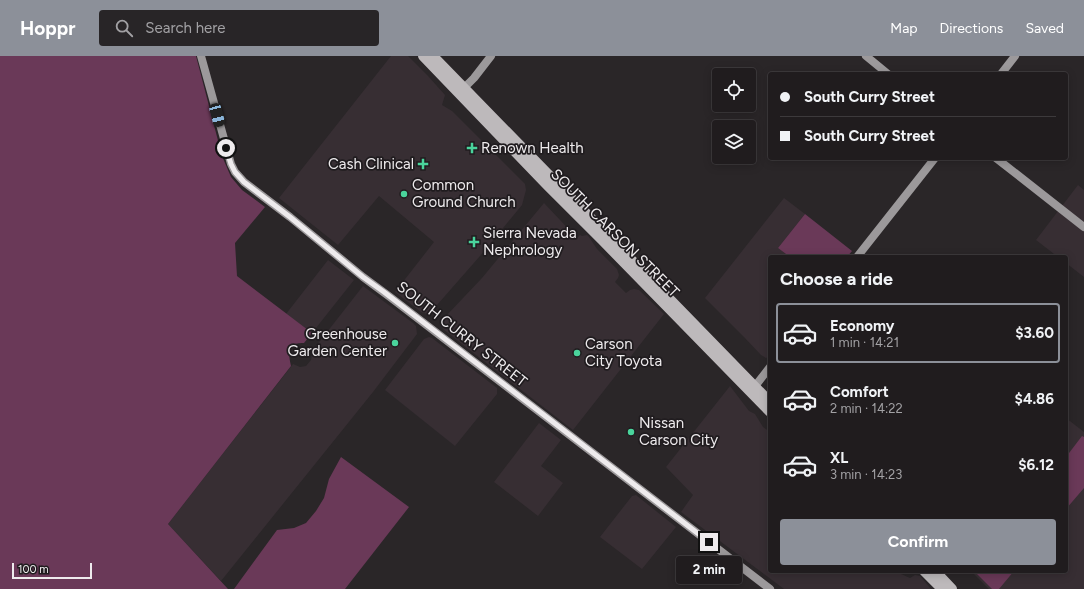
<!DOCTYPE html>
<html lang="en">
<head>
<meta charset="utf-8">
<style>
  :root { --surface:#201c1e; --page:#282527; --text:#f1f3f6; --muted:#a2a1a4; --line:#3d3a3c; --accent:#8c9099 }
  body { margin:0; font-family:Figtree,sans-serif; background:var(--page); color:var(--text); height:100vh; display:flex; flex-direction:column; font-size:15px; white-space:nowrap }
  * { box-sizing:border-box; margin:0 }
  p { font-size:13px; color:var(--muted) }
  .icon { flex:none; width:22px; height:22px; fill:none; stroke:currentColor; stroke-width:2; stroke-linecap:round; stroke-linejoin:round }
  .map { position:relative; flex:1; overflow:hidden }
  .panel { position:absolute; left:768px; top:199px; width:300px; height:318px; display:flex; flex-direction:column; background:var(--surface); border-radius:4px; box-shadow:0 2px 10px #0003,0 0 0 1px var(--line) }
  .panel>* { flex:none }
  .hud { position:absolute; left:768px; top:16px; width:300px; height:88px; border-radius:4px; box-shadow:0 2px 10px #0003,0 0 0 1px var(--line); display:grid; align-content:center; height:88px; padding:0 12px; background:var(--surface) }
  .buttons { position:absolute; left:712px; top:12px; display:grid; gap:8px }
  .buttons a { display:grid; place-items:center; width:44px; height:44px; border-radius:4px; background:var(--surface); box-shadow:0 2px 10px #0003,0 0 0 1px var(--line); font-size:20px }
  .scale { position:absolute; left:12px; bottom:10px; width:80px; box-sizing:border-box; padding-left:4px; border:2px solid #eeebed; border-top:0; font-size:11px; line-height:14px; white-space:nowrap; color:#eeebed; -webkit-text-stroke:3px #201c1f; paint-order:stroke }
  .end { position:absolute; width:18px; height:18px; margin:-9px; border:5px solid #eeebed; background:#111; box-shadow:0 0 0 2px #111 }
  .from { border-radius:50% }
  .bubble { position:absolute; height:28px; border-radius:4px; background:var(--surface); box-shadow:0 2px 10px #0003,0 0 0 1px var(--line); font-size:13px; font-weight:700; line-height:28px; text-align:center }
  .car { position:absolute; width:12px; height:24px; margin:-12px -6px; border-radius:5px; box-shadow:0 0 3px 1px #0007; background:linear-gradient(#222 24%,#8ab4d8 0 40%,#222 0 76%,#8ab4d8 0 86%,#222 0) }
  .hud b { display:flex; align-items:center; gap:14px; height:38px; font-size:15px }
  .hud b+b { border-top:1px solid var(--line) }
  .hud i { width:10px; height:10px; background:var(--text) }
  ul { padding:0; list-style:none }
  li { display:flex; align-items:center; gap:12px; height:60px; margin:0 8px 6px; padding:0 4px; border:2px solid transparent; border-radius:4px }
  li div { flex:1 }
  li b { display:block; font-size:15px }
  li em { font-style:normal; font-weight:700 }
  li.selected { border-color:var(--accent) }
  li>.icon { width:36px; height:36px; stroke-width:1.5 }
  h2 { padding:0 12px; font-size:18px; line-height:48px }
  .button { display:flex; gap:8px; margin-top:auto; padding:8px 12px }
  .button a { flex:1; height:46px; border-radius:4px; background:var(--accent); color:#fff; font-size:16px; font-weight:700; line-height:46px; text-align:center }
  header { display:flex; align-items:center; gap:24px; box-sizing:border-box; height:56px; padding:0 20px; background:var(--accent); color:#fff }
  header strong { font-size:19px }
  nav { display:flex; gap:22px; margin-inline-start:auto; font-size:14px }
  .search { width:280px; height:36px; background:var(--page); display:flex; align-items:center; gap:10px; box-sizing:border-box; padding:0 14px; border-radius:4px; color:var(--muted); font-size:15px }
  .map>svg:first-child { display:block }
</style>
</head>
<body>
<header>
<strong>Hoppr</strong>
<div class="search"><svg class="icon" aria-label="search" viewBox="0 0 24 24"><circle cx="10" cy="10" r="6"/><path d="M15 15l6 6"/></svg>Search here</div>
<nav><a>Map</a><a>Directions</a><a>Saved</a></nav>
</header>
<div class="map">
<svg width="1084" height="533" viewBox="0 0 1084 533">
  <rect width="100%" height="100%" fill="#2a2628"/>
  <path fill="#372e33" d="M391,0H408L428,20L445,39L442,49L452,55L525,128L526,134L522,149L480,200L430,257L427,258L421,256L395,236L434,186L379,140L338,189L279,142Z
    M1078,129L1084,134V221L1066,207V201H1058L1036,184Z
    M784,142L805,158L778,192L790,201H770V300L766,302L761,299L744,281L705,242Z
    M544,147L577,182L580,179L582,180L587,179L589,181L597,193L617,213L619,219L618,222L615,226L626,237L630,234L634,233L639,234L664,258L573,374L467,292L443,273L440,269L441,266L446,260L482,222Z
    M328,204L354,224L312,277L286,258Z
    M363,230L413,267L416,270L417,278L373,336L221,525L168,468L293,308L300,311L306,310L311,304L313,294Z
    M429,281L432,282L497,332V338L455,390L385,334L424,283Z
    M730,330L749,355L755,358L763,371L770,376V515H898L901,518L910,522L915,519L920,520L931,533H784L681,456L693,439L666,411Z
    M1066,362L1084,376V533H989L971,515H1066Z
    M539,367L561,384L541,410L563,427L538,460L494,426Z
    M636,439L676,471L642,513L600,481L632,440Z"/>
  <path fill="#6a3958" d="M0,0H196L222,100L231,121L242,134L265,151L235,187L237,220L312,277L304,287C287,286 288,297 291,310L168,468L228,533H0Z
    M805,158L852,195L847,201H790L778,192Z
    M1082,380L1084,381V432L1066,453V401Z
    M341,401L409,451L345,533H234L277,474L294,472L306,467L316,455L324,442L329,423Z
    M977,515H1014L999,533H992L976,517Z"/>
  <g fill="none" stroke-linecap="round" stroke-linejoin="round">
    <path stroke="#9c999b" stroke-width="8" d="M201,0L231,108L235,116L244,126L290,161L363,221L390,241L770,533
      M866,0L888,18
      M1001,18L1015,0
      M461,35L474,22L491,0
      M996,102L1084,171
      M857,201L935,102
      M752,334L770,311"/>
    <path stroke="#bdb9bb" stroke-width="10" d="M423,0L547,129L602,184L770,356
      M433,0L770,346
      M924,515L942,533
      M935,515L952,533"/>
  </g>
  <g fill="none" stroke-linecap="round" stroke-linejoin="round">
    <path stroke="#eeebed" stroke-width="5" d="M226,92L231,108L235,116L244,126L290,161L363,221L384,236L709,486"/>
  </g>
  <g fill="#4ad49c" stroke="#201c1f" stroke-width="1.5">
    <path d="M470 86h4v4h4v4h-4v4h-4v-4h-4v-4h4z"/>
    <path d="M421 102h4v4h4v4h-4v4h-4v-4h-4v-4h4z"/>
    <circle cx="404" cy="138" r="4"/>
    <path d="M472 180h4v4h4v4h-4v4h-4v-4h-4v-4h4z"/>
    <circle cx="395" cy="287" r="4"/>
    <circle cx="577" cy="297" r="4"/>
    <circle cx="631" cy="376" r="4"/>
  </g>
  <g text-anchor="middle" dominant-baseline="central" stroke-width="3.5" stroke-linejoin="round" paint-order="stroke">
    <g font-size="15" fill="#eeebed" stroke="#201c1f" text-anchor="start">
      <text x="481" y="92">Renown Health</text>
      <text x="414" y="108" text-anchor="end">Cash Clinical</text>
      <text x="412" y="129">Common<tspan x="412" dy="17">Ground Church</tspan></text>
      <text x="483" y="177">Sierra Nevada<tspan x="483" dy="17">Nephrology</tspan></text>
      <text x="387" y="278" text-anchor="end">Greenhouse<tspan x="387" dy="17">Garden Center</tspan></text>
      <text x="585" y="288">Carson<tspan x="585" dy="17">City Toyota</tspan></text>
      <text x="639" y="367">Nissan<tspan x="639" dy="17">Carson City</tspan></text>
    </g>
    <g font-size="15" fill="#eeebed" stroke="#201c1f">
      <text transform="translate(615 177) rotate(45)">SOUTH CARSON STREET</text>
      <text transform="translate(462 278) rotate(38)">SOUTH CURRY STREET</text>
    </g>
  </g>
</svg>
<div class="buttons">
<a><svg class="icon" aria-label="locate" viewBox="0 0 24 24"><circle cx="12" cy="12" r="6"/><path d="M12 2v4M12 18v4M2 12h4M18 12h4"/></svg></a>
<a><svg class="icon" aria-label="layers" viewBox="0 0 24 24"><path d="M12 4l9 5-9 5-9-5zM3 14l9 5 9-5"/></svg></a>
</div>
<div class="scale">100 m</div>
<i class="end from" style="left:226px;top:92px"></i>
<i class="end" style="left:709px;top:486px"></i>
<div class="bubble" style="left:676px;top:500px;width:66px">2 min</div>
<i class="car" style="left:217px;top:59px;rotate:165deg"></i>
<div class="hud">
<b><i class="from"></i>South Curry Street</b>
<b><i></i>South Curry Street</b>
</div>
<section class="panel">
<h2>Choose a ride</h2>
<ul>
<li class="selected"><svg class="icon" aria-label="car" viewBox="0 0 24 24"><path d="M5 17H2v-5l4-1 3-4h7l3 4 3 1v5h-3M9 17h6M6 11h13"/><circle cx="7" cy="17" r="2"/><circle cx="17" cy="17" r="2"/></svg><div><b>Economy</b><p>1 min · 14:21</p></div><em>$3.60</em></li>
<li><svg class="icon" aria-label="car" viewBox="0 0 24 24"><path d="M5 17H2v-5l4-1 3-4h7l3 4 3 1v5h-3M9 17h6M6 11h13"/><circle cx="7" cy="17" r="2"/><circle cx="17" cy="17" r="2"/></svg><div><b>Comfort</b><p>2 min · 14:22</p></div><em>$4.86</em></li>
<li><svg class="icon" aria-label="car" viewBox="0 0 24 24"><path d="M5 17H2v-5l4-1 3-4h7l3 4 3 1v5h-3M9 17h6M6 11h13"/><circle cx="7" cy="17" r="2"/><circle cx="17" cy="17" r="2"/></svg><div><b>XL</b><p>3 min · 14:23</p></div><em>$6.12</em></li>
</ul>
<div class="button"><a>Confirm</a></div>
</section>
</div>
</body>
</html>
